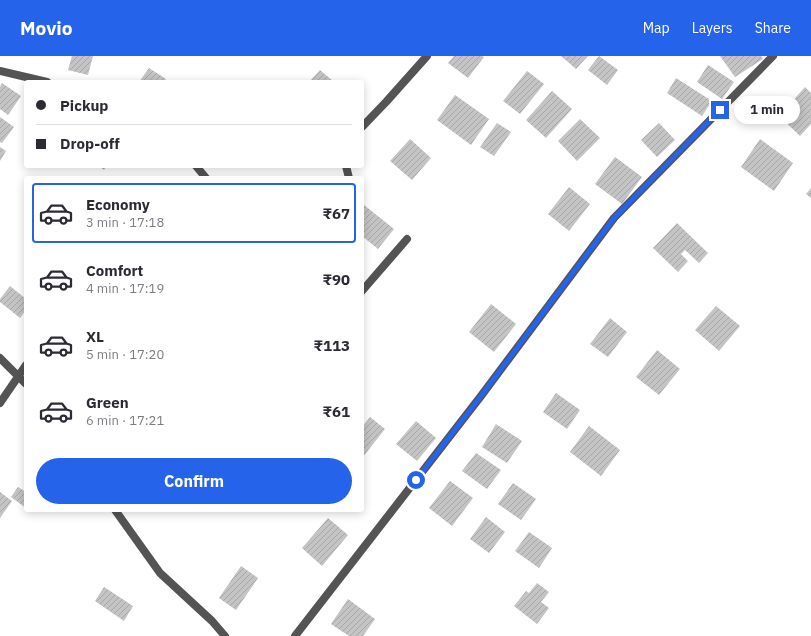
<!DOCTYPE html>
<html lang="en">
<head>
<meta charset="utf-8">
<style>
  :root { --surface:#fff; --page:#f7f7f7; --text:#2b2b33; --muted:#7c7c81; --line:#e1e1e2; --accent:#2563eb }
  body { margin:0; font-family:"IBM Plex Sans",sans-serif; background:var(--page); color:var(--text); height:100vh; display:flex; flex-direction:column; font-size:15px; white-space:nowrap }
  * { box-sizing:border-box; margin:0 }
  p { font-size:13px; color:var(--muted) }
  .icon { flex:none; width:22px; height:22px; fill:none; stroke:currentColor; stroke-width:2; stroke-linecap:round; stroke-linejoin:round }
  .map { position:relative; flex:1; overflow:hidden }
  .details { position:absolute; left:24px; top:120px; width:340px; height:336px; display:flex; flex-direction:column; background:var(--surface); border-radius:4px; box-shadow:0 2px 10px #0003 }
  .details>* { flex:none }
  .guide { position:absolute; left:24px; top:24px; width:340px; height:88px; border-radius:4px; box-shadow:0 2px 10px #0003; display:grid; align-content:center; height:88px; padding:0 12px; background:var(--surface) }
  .end { position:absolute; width:18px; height:18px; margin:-9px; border:5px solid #2563eb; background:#fff; box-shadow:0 0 0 2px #fff }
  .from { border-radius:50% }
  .bubble { position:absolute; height:28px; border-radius:14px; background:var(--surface); box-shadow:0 2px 10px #0003; font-size:13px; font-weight:700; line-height:28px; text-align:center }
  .guide b { display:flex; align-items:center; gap:14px; height:38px; font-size:15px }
  .guide b+b { border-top:1px solid var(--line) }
  .guide i { width:10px; height:10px; background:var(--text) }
  ul { padding:7px 0 0; list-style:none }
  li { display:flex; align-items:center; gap:12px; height:60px; margin:0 8px 6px; padding:0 4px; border:2px solid transparent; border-radius:4px }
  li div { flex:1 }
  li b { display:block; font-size:15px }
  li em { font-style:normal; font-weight:700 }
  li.on { border-color:var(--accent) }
  li>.icon { width:36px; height:36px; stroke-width:1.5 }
  .cta { display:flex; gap:8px; margin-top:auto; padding:8px 12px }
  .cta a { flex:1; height:46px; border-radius:24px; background:var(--accent); color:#fff; font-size:16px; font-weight:700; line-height:46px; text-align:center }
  header { display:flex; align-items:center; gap:24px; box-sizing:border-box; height:56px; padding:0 20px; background:var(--accent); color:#fff }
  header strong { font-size:19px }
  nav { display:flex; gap:22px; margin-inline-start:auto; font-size:14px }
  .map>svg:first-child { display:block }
</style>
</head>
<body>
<header>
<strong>Movio</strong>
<nav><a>Map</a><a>Layers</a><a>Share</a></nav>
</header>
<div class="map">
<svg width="811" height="580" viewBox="0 0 811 580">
  <defs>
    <pattern id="building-hatch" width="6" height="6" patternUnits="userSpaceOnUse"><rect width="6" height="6" fill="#c4c4c4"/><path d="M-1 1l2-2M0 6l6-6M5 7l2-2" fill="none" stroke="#a7a7a7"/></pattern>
  </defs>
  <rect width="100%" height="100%" fill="#fff"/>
  <path fill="url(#building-hatch)" d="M72,0H93L88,19L68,14Z
    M454,0H482L484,1L468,22L448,7Z
    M561,0H588L576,13Z
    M599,0L618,14L607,29L588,14Z
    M720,0H761L763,3L735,21Z
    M708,9L734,26L722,43L697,26Z
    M149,12L166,23L164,26H139Z
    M320,14L334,26H309Z
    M527,15L544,28L520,58L503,45Z
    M676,22L712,45L702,60L667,37Z
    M2,27L21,40L8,59L0,53V31Z
    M805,31L811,37V68L800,80L779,60Z
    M552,35L572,53L546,82L526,64Z
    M455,39L489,63L471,89L437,64Z
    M0,61L14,71L2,87L0,86Z
    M580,63L600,82L577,105L558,85Z
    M497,67L511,76L494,100L480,91Z
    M659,67L675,84L657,101L641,84Z
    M410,83L431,102L412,124L390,105Z
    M760,83L793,107L774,135L741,111Z
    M0,91L6,95L0,105Z
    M615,101L642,121L622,148L595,128Z
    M99,110H107L104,114Z
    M569,131L590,148L569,175L548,158Z
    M811,132V142L806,138Z
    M364,149L394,173L378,193L362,180V151Z
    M677,167L708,197L699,207L685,194L681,198L688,205L678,216L653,192Z
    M10,230L26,243V254L20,262L0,246V243Z
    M491,248L516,268L494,296L469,276Z
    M716,250L740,270L719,295L695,274Z
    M610,262L627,276L608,301L590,288Z
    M657,294L680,313L659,339L636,321Z
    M556,337L580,354L567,373L543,356Z
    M370,361L385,373L362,402V371Z
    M416,365L436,382L417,405L396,388Z
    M496,368L522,385L507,407L482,391Z
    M589,370L620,394L601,420L570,396Z
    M476,397L501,414L487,433L462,415Z
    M450,425L473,442L452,470L429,452Z
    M513,427L536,443L521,464L498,448Z
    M18,431L26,436V452L11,441Z
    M0,436L12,445L0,462Z
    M486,461L505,476L489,497L470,483Z
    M328,462L348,479L322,510L302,492Z
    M529,476L552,492L539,512L515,495Z
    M241,510L258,522L236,554L219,542Z
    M537,527L549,536L541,546L549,552L537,568L514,550L526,535L529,537Z
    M104,531L133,550L124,565L95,545Z
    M348,543L375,563L363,580H349L331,568Z"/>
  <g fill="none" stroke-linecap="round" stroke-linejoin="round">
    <path stroke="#545454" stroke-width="8" d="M0,15L47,26
      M362,71L386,46L427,0
      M196,110L206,122
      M346,110L349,122
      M362,235L407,183
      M0,302L26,328
      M0,347L26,309
      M115,454L160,517L212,565L225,580
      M295,580L481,340L614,162L773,0"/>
  </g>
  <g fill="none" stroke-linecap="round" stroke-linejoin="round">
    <path stroke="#2563eb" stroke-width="5" d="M416,424L481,340L614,162L720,54"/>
  </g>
</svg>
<i class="end from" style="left:416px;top:424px"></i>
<i class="end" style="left:720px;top:54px"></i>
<div class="bubble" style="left:734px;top:40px;width:66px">1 min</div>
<div class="guide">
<b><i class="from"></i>Pickup</b>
<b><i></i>Drop-off</b>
</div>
<section class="details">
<ul>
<li class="on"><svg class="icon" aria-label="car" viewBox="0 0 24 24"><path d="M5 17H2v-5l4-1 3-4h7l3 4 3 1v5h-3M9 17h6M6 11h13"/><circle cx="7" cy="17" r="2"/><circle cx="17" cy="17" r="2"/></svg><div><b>Economy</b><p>3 min · 17:18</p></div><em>₹67</em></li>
<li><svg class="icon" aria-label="car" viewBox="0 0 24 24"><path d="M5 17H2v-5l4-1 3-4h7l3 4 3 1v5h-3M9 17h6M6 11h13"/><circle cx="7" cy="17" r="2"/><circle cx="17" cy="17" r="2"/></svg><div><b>Comfort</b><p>4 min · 17:19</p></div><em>₹90</em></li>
<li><svg class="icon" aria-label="car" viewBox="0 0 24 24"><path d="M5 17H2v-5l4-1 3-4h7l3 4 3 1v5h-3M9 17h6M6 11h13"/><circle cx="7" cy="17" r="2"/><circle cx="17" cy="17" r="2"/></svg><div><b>XL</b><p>5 min · 17:20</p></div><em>₹113</em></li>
<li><svg class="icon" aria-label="car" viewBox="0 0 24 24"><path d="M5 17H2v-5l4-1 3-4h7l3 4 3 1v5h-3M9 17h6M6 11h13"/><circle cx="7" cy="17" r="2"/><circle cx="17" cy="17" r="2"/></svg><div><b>Green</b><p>6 min · 17:21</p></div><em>₹61</em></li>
</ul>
<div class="cta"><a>Confirm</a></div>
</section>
</div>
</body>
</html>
